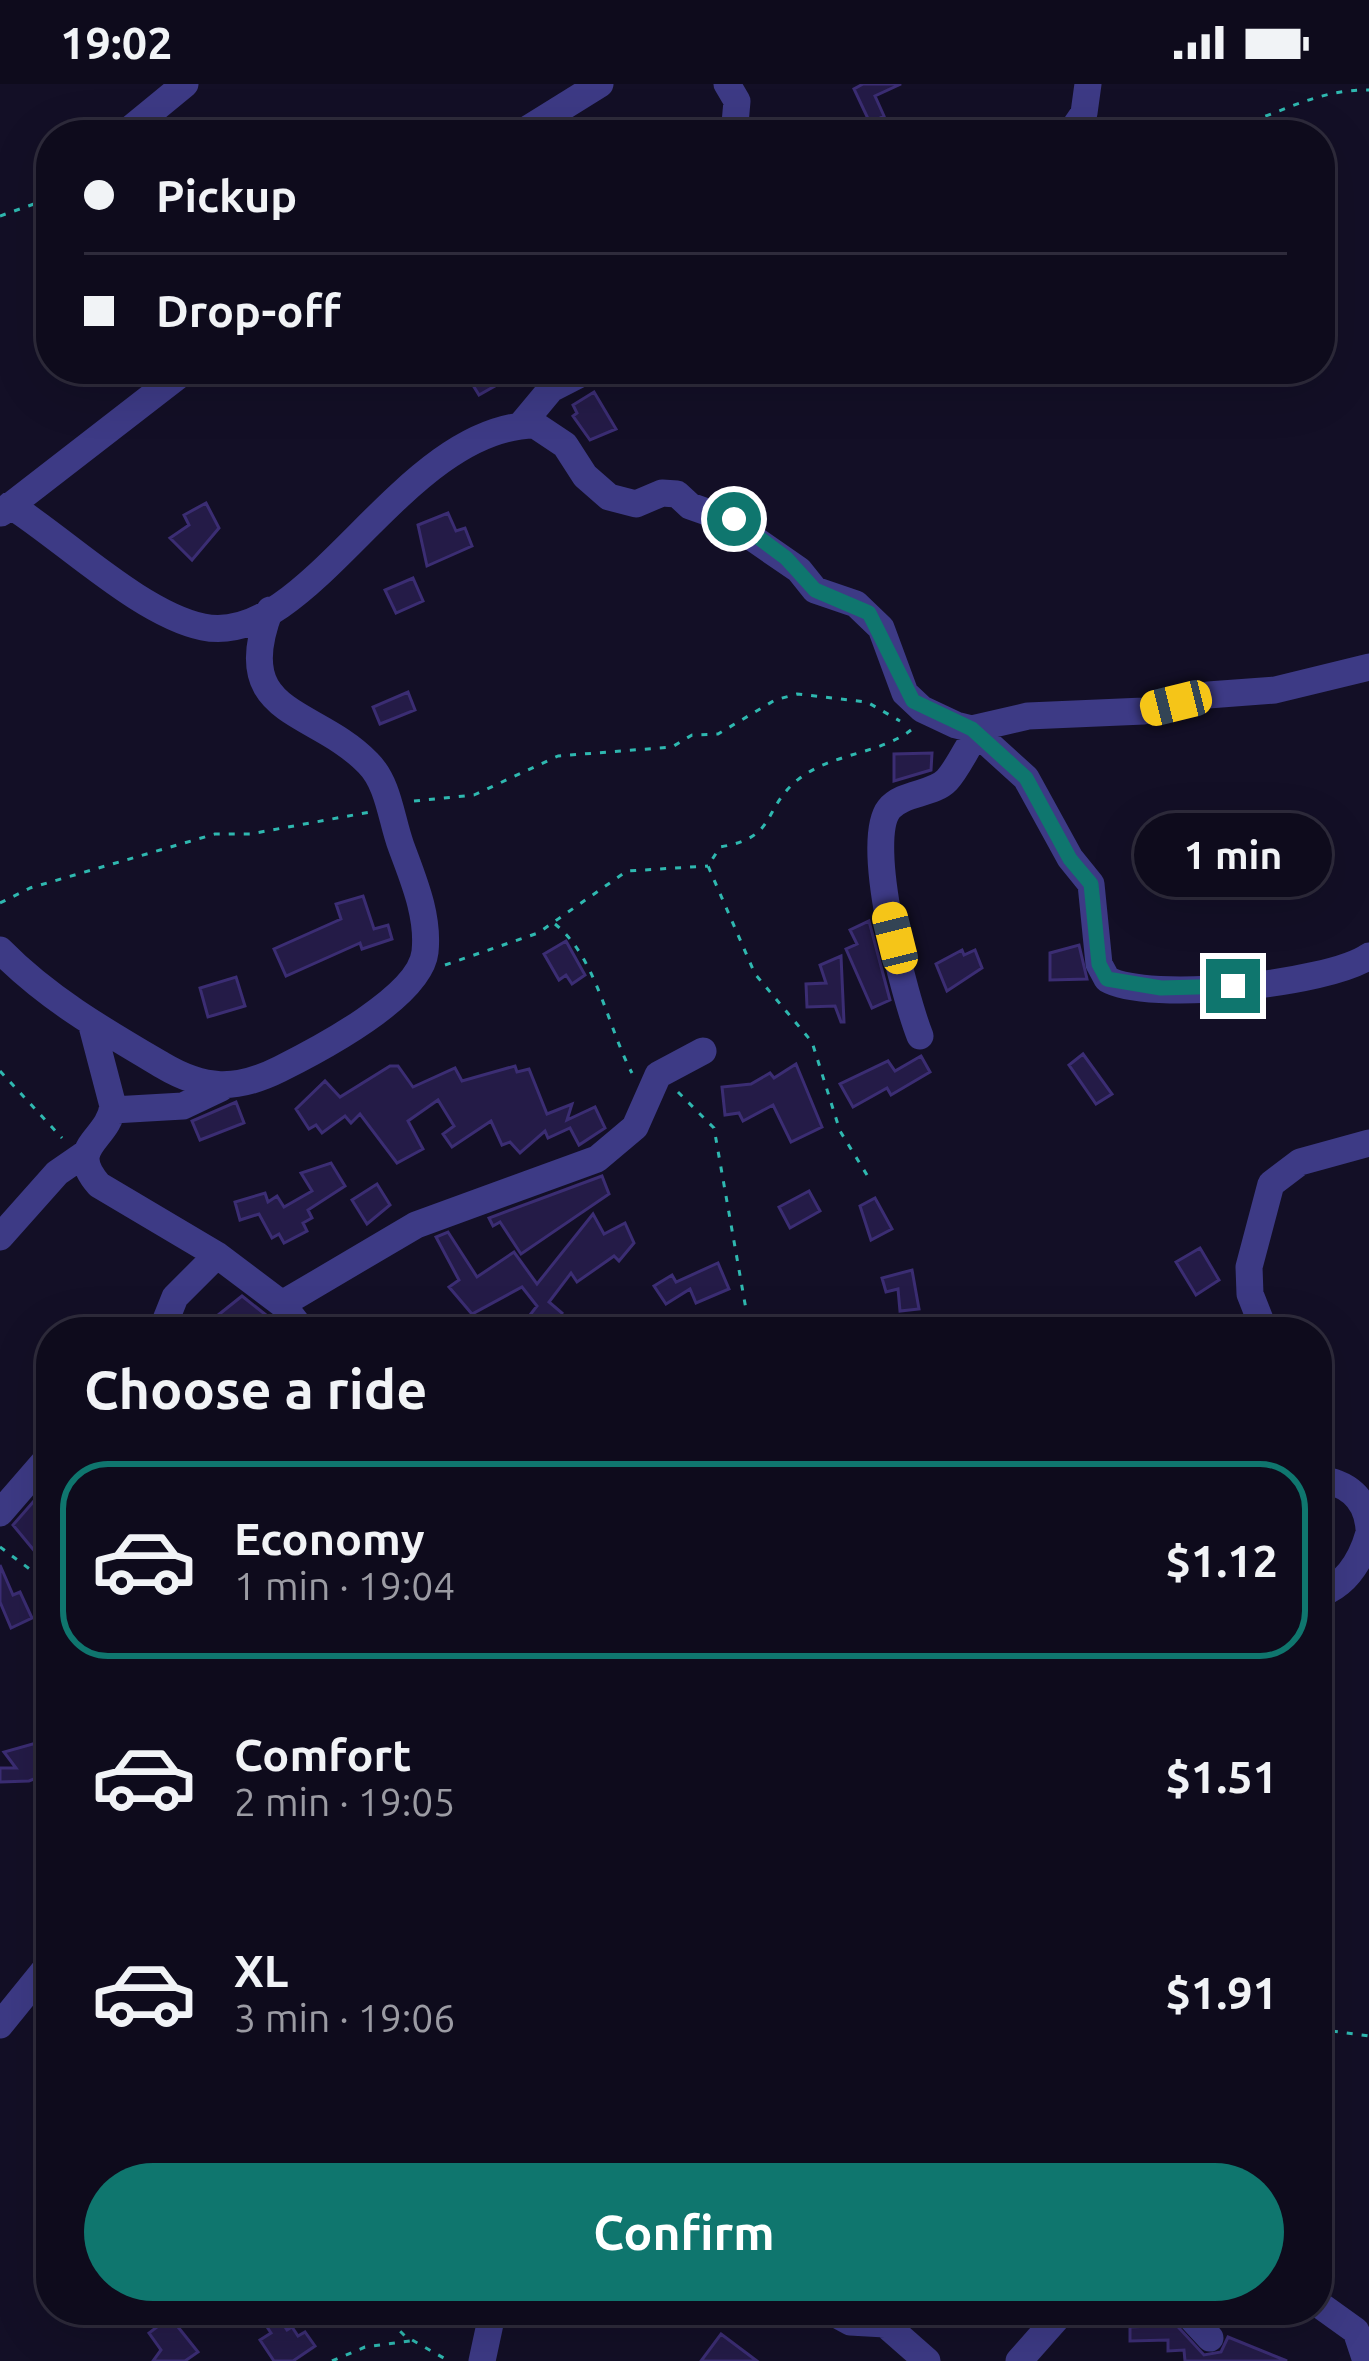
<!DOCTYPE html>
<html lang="en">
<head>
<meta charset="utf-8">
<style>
  :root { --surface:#0e0b1c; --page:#171425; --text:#f1f3f6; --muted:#9b9ba3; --line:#2e2b3b; --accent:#0f766e }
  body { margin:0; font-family:Ubuntu,sans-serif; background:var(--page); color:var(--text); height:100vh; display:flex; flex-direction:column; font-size:45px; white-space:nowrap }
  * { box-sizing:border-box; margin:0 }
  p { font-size:39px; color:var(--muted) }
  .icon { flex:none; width:66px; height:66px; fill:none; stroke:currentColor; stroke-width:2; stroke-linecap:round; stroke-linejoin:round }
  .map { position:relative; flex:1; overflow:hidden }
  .side { position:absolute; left:36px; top:1233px; width:1296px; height:1008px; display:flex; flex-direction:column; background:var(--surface); border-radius:48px; box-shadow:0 12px 48px #0002,0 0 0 3px var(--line) }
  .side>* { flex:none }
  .guide { position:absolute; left:36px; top:36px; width:1299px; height:264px; border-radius:48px; box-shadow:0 12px 48px #0002,0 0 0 3px var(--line); display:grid; align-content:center; height:264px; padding:0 48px; background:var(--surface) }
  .end { position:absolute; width:54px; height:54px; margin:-27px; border:15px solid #0f766e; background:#fff; box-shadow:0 0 0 6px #fff }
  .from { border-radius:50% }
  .bubble { position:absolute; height:84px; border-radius:42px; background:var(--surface); box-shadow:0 12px 48px #0002,0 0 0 3px var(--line); font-size:39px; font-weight:600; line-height:84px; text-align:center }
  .car { position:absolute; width:36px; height:72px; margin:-36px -18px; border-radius:15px; box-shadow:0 0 9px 3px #0007; background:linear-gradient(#f5c518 24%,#345 0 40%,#f5c518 0 76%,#345 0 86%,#f5c518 0) }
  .guide b { display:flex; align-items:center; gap:42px; height:114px; font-size:45px }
  .guide b+b { border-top:3px solid var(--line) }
  .guide i { width:30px; height:30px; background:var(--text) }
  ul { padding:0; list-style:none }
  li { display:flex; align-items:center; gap:36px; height:198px; margin:0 24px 18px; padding:0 24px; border:6px solid transparent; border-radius:48px }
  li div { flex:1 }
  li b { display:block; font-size:45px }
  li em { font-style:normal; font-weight:600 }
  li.current { border-color:var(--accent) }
  li>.icon { width:108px; height:108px; stroke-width:1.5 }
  h2 { padding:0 48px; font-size:54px; line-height:144px }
  .cta { display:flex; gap:24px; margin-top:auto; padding:24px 48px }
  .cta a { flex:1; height:138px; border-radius:72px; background:var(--accent); color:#fff; font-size:48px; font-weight:600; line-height:138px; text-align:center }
  .status { display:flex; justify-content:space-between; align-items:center; height:84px; padding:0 60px; background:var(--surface); direction:ltr }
  .status svg { height:33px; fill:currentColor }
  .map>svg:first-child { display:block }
</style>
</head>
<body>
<div class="status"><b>19:02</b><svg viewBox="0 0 49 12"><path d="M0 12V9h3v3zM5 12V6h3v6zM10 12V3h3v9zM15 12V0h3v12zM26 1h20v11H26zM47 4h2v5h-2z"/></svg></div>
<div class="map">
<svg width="1369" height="2277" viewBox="0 0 1369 2277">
  <rect width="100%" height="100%" fill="#130f26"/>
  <path fill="#241b47" stroke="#3b2d73" stroke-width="3" d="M863,0H901L875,12L884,32L870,39L854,5Z
    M463,285H525L479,311Z
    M594,308L616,345L590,356L573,332L577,329L573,321Z
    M206,419L219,444L192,476L170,454L189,441L184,431Z
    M448,429L456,447L465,444L472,462L427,482L418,441Z
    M413,494L423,517L396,529L385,506Z
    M408,608L415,626L380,640L373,623Z
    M932,669L931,686L894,697V670Z
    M363,812L374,845L388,841L392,855L362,865L360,859L286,892L274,865L341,835L336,820Z
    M869,837L890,916L872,924L846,865L857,860L850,846Z
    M566,857L585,891L572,900L566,891L559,896L544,870Z
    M1079,861L1087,895L1050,896V869Z
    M962,866L964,871L975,866L982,884L947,907L936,880Z
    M841,872L844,938H841L835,922L807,923L806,900L826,899L820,881Z
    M236,893L245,922L208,933L200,904Z
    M1083,970L1112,1010L1096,1020L1069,981Z
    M921,972L930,988L891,1011L887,1004L853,1023L840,1000L888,977L895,987Z
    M796,980L822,1043L791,1058L773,1021L743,1037L739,1029L725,1031L722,1003L751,1000L770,989L774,994Z
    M390,982H398L413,1003L455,984L462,997L515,982L517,988L529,985L547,1030L572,1020L567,1036L595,1023L605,1044L579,1061L570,1044L548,1054L545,1047L520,1069L510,1058L502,1061L491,1037L452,1063L443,1050L454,1042L438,1016L408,1037L423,1065L397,1079L360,1030L351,1039L345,1032L322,1049L316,1041L309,1045L296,1025L325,997L340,1013Z
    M236,1018L244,1039L200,1056L192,1037Z
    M331,1079L345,1102L308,1126L312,1134L303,1139L307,1147L284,1159L279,1150L272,1154L259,1130L240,1136L235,1118L265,1109L268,1118L277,1112L284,1123L312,1107L301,1089Z
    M602,1092L609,1110L521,1170L500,1138L493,1142L489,1134Z
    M377,1100L390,1121L367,1140L352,1116Z
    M809,1107L820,1127L790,1144L779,1123Z
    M875,1114L892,1145L871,1156L860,1122Z
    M593,1130L604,1150L625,1139L634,1159L619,1177L614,1172L577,1198L571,1189L549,1218L562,1229L558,1235L574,1248H534L523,1240L537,1222L522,1203L472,1230L449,1203L459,1196L436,1153L448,1148L477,1193L514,1168L537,1200Z
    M1200,1164L1219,1196L1196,1211L1176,1178Z
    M718,1179L729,1205L696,1219L690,1205L666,1220L654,1202L672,1191L676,1198Z
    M912,1186L919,1225L900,1227L898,1205L886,1208L882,1194Z
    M242,1212L266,1231L271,1243L226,1248L217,1232Z
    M34,1417L51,1435V1487L13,1441Z
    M0,1481L13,1511L20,1508L32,1534L11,1544L0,1518Z
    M47,1656L49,1689L29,1697L0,1698V1684H16L4,1668Z
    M256,2226H274L287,2246L292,2243L298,2252L305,2248L315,2262L293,2277H274L260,2256L271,2249Z
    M1168,2232L1204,2271L1221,2268L1228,2253L1287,2277H1185L1184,2266L1168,2267V2256L1130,2257V2243L1150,2242V2233Z
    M170,2233L198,2268L185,2277H153L161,2266L149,2249Z
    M721,2250L757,2277H701Z"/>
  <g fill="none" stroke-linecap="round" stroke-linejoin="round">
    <path stroke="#2fb8b0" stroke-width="3" stroke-dasharray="6 9" stroke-linecap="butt" d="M1103,41C1142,44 1187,55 1225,45C1276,33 1314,5 1369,6
      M0,132L51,114
      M414,717L474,711L558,672L672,663L692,651L718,650L775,616L797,610L867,618L900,637
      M0,819L30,804L215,750H250L370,728
      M555,840C597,874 607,942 632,989
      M445,881L538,849L627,787L708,782
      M0,987L62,1054
      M678,1008L714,1044L750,1248
      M867,1091L840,1047L812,958L755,890L708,782L720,763C780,753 760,725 800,694C833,669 880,670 911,646
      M0,1463L35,1489L51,1510
      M1317,1945L1369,1952
      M379,2226L405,2252L449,2277
      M332,2277L365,2263L410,2257"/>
    <path stroke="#3d3a85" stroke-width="27" d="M727,0L737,17L734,51
      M123,51L185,0
      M518,51L600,0
      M1069,51L1084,29L1088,0
      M521,341L551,305L590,285
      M10,421C65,456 141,530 203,543C309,566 402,342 535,341L565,361L585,392L609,413L636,420L662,409L677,410L690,422L744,441L754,455L799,486L815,506L856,520L881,544L905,609L922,625L956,641L972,645L1028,632L1144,627L1208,611L1275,606L1369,583
      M1,429L187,285
      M972,645L1026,694L1070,774L1091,800L1099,880L1107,895C1148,919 1329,900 1369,872
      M0,866C47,914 104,947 162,981C204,1006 236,1007 280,985C318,966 420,913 425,868C429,831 413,795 401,762C391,735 389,700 368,679C314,623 229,633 270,526
      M92,942L113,1022C108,1057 65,1062 99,1101L217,1171L282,1220L304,1248
      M920,952C905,914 863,758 889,725C903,708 933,711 947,696C958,684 967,663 977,649
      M113,1026L183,1022L221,1004
      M0,1153L57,1089L86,1069
      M282,1220L416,1141L597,1075L635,1043L658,991L703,967
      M161,1248L175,1213L217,1171
      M1265,1248L1250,1210L1249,1183L1271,1100L1300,1078L1369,1059
      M1317,1395C1347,1398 1367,1414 1369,1445
      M0,1429L51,1370
      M1317,1511C1346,1502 1361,1477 1369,1449
      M0,1941L51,1878
      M1317,2219L1356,2247L1366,2277
      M828,2226L850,2238L885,2240L927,2277
      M1184,2226L1210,2254
      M482,2277L493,2226
      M1019,2277L1064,2226"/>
  </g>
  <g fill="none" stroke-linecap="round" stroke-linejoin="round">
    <path stroke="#0f766e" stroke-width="15" d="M734,435L786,474L815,506L869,529L913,617L972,645L1026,694L1070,775L1091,800L1099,880L1107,895L1161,904L1233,902"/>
  </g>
</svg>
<i class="end from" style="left:734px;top:435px"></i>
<i class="end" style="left:1233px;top:902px"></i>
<div class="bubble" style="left:1134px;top:729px;width:198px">1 min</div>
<i class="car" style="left:1176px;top:619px;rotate:256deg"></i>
<i class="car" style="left:895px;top:854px;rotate:346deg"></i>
<div class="guide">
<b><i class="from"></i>Pickup</b>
<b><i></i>Drop-off</b>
</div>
<section class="side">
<h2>Choose a ride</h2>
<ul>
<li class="current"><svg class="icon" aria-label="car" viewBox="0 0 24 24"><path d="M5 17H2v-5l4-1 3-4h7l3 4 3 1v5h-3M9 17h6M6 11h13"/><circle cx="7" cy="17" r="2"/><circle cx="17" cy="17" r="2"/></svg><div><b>Economy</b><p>1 min · 19:04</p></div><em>$1.12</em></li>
<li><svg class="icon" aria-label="car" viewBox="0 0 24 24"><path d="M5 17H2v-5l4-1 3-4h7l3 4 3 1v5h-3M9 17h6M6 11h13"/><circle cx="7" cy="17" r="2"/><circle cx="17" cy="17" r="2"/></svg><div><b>Comfort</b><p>2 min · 19:05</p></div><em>$1.51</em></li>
<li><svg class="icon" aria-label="car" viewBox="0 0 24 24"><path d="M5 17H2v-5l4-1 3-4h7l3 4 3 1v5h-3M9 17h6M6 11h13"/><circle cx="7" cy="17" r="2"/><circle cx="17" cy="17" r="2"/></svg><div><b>XL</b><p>3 min · 19:06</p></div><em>$1.91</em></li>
</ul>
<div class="cta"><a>Confirm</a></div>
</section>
</div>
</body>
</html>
